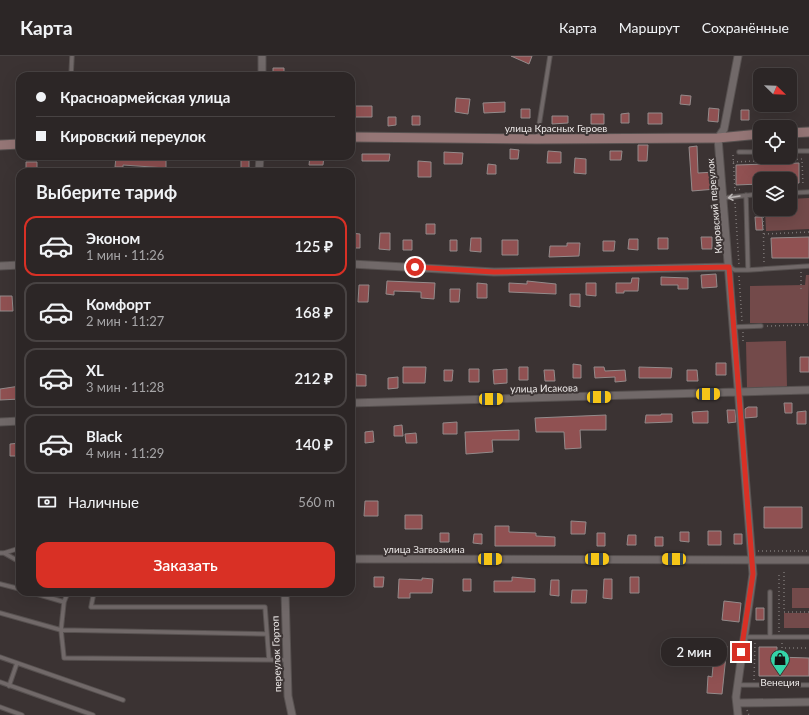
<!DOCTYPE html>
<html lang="ru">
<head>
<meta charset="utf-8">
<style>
  :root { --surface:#2c2626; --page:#342e2e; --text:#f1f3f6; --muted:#a6a5a7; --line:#484343; --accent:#d93025 }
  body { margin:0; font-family:Lato,sans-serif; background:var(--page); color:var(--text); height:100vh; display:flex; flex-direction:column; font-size:15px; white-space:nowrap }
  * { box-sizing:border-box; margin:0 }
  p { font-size:13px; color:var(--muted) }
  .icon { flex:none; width:22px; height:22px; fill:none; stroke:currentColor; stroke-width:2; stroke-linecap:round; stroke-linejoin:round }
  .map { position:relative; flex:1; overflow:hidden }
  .side { position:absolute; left:16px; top:112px; width:339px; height:428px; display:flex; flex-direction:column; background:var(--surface); border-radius:12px; box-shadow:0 4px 16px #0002,0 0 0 1px var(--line) }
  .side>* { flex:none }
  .banner { position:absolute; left:16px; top:16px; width:339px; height:88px; border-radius:12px; box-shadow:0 4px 16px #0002,0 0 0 1px var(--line); display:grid; align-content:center; height:88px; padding:0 20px; background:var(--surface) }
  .needle { width:26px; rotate:113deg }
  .buttons { position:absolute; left:753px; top:12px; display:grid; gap:8px }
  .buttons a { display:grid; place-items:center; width:44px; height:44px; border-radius:8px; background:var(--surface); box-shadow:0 4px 16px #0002,0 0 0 1px var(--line); font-size:20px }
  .end { position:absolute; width:18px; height:18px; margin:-9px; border:5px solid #d93025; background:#fff; box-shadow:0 0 0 2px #fff }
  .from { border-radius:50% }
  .bubble { position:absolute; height:28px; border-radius:12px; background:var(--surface); box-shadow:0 4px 16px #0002,0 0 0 1px var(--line); font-size:13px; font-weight:600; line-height:28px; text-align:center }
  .car { position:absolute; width:12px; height:24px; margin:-12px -6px; border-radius:5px; box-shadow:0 0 3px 1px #0007; background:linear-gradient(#f5c518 24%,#345 0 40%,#f5c518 0 76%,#345 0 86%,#f5c518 0) }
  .banner b { display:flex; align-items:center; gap:14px; height:38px; font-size:15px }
  .banner b+b { border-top:1px solid var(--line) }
  .banner i { width:10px; height:10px; background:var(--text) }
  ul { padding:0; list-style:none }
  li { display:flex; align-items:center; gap:12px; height:60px; margin:0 8px 6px; padding:0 12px; border:2px solid var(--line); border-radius:12px }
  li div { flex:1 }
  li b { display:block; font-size:15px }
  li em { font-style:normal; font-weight:600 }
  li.current { border-color:var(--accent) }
  li>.icon { width:36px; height:36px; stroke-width:1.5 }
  h2 { padding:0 20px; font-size:18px; line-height:48px }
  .pay { display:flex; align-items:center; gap:10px; height:44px; padding:0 20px; font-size:15px }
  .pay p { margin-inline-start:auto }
  .primary-button { display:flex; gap:8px; margin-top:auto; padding:8px 20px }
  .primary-button a { flex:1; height:46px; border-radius:12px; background:var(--accent); color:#fff; font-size:16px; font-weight:600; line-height:46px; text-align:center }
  header { display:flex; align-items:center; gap:24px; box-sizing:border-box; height:56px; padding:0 20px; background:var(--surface); border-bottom:1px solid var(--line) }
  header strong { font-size:19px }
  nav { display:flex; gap:22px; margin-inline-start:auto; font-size:14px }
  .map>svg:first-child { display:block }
</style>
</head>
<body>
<header>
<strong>Карта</strong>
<nav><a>Карта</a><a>Маршрут</a><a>Сохранённые</a></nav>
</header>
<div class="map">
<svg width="809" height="659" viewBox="0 0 809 659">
  <rect width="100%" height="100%" fill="#3b3333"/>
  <path fill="#734a4a" d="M809,142V173L766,175L765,153H790V143Z
    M806,219H809L808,267H750V230L805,229Z
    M786,285L787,332L747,333L746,286Z
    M792,532H809V552H792Z
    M784,557H809V572H784Z"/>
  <path fill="#905152" stroke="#948b8b" d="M511,0H532L529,8Z
    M273,12H284V20H273Z
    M681,39L691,40L690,49L680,48Z
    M456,42L470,43L468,58L455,56Z
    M505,46V56L484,57L483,47Z
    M351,50H372V61H351Z
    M709,52L719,53L718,66L708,65Z
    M521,53H530V62H521Z
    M741,54H749V64H741Z
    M629,57V67H621V58Z
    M648,57H662V68H648Z
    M591,58H604V68H591Z
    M412,60H420V69H412Z
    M552,60H568V67L552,68Z
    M388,61H396V69L388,70Z
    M638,89H648L647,105H638Z
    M697,90L698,117L715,116L716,133L692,135L689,91Z
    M510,93L519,94L518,103H510Z
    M548,95L561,96V107H547Z
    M610,95H622L621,104H610Z
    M444,96L463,97L462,108H444Z
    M362,98H390L389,105H362Z
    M310,100H324L323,109H309Z
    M116,101L166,103V112L123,109V111H115Z
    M241,101H249V114H241Z
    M575,102L586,103V118L574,117Z
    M418,105L431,106V121H418Z
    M26,106H37V116H26Z
    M799,107V127H790V123H760V128L736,129V109Z
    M488,108L496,109V118H487Z
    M755,161H762L763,174H756Z
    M426,168H435V178H426Z
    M351,177L360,178V192H351Z
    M380,177H390V194L379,193Z
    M701,181H712V193H702Z
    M809,181V202H772L771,182Z
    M471,182H481V196L470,195Z
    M658,182H668V193H658Z
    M629,183H638V194L628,193Z
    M403,184H412V194H403Z
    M450,184H457V195H450Z
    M502,184H518V199H502Z
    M603,185H615L614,195H603Z
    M567,187H580L579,200L549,201L550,190H567Z
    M716,218L717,231L702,232L701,219Z
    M661,221L688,222V233H678V229H661Z
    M632,222H639L638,235H624V237H616V227H631Z
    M387,225L435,227L434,243L421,242V236L394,235V239L386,238Z
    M527,225L556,228V238L509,236V227L527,228Z
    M477,227L487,228V242H477Z
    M586,227H596V240L586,239Z
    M359,229H369L368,246H358Z
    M450,233H460L459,246H450Z
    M570,238H580V251L570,250Z
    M0,240H12L13,255H0Z
    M800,301H809V316H800Z
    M716,307H726V319H716Z
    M573,308L581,309V322H573Z
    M403,311H426L425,327H403Z
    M519,311H528V324H519Z
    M594,311H604L605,315L625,314L626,325L615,326V321L595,322Z
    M639,311L672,312L671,322H639Z
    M469,313H479V326H469Z
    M507,313V327L494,328L493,314Z
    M444,314H453L452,325H444Z
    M544,314H554L555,325H545Z
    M687,314H697L698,325H687Z
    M356,318L366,319V330H356Z
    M398,321V332L388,333V322Z
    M20,330V343L0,344V333Z
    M784,347H792V357H785Z
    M748,351H757V361L745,362V353Z
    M727,354H735L736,366L728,367Z
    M708,355V367H693L692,356Z
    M806,355V368H797V356Z
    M661,358H672V366L645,367L646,359H661Z
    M606,359V374H580L581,392L565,393L564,376H536L535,362Z
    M457,366V378H443V367Z
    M402,369L403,380H394V370Z
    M519,374V384H492L493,396L466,398L465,376Z
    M373,375L374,386L365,387V376Z
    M416,377L417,387H406L405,378Z
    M20,387V400H10V388Z
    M365,445H378V460H364Z
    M764,451H802V472H764Z
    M405,459H422V473H405Z
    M571,465L586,466L585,478H571Z
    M495,470H509V476L536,477V480L555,481V490H495Z
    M708,475H721V489H708Z
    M680,476H689V486L680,485Z
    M440,477H449V486H440Z
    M597,477H605V490H597Z
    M474,478H482V488L473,487Z
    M734,478H742V488H734Z
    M628,479H636V489H627Z
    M655,481H663V490H655Z
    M374,521H384L383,531H374Z
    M512,521L535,523V536H494V525H512Z
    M630,521H639V537H630Z
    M422,522L433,523L432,537H410V542H398L399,523L422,524Z
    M463,523H471V535H463Z
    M604,523H612V543L603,542Z
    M551,524H559V540L550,539Z
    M572,534H587L586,547H571Z
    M724,545L741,547L739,566L722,564Z
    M756,552H764V564H756Z
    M715,589L727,590L722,638L707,637L708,620L712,621Z
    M759,591H777V601L809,602V620H759Z"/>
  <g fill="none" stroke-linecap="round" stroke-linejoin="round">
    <defs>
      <path id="lane" d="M71,20L72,0
        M537,82L550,0
        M790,95H809
        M739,96H760
        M790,137L809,136
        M746,139L748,214L809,210
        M723,142L760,138
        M729,211L735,214H748
        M734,271L761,270
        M0,497H4L20,492
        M4,497L20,506
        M0,528L20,533
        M30,536L64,546L61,574L64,602L287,604
        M94,536L91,551H265L269,604
        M770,536V581
        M64,546L68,536
        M0,557L61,574L267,578
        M744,581H809
        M0,601L123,644
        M0,626L93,659
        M741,629H809
        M9,630L17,607
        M0,651L22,659"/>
      <path id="street" d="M738,0L724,73L718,82L753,518L736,641L738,659
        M262,20V0
        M259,116L260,100
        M351,208L494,216L729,211
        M0,210L20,209
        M351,347L809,334
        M0,366L20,365
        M351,503L809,504
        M285,536L288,640L292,659
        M737,647L809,646"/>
      <path id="secondary" d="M790,77L809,76
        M351,81L537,83L718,82L760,78
        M0,89L20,88"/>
    </defs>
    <use href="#lane" stroke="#575150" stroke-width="5.5"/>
    <use href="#street" stroke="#575150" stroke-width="9"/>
    <use href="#secondary" stroke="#575150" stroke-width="11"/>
    <path stroke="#7b7574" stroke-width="1.5" stroke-dasharray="1 3" stroke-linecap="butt" d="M733,99L735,135
      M733,106L802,103L803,130
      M735,134L743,133
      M735,147L739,209
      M763,153L764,207
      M764,178L809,176
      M801,216V233
      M739,220L742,265
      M767,270L809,269
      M743,276V287
      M758,495H809
      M784,516V556H809
      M779,576V516
      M782,587V592H809
      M754,624L755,586
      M747,654L749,659"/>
    <use href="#lane" stroke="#716969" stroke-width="3.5"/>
    <use href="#street" stroke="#716969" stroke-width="7"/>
    <use href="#secondary" stroke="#957676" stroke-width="9"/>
  </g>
  <defs><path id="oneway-shaft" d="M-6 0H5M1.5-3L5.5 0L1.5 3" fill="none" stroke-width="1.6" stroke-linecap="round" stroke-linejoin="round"/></defs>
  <use stroke="#bbb6b5" href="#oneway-shaft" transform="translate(734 141) rotate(171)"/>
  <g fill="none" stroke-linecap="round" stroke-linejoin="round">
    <path stroke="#d93025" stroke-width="5" d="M415,211L494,216L729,211L753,518L741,596"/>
  </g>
  <defs>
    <symbol id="shop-pin" viewBox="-11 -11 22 30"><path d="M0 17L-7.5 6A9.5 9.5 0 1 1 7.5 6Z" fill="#34d4a8" stroke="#3b3333"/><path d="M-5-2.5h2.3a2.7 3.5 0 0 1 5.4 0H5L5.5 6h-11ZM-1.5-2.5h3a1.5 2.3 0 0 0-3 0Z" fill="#111"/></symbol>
  </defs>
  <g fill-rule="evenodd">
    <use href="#shop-pin" x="769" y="592" width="22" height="30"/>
  </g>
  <g text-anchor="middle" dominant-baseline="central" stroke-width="4" stroke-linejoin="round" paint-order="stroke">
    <g font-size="10" fill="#ede9e8" stroke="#3b3333">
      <text x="556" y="72">улица Красных Героев</text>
      <text transform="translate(714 150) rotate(-95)">Кировский переулок</text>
      <text transform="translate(544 332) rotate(-1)">улица Исакова</text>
      <text x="424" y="493">улица Загвозкина</text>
      <text transform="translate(276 598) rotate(-92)">переулок Гортоп</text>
    </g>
    <g font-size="10" fill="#ede9e8" stroke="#3b3333">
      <text x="780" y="626">Венеция</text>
    </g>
  </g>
</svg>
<div class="buttons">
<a><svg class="needle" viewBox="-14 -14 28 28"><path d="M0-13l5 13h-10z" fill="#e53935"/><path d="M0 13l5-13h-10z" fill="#a6a5a7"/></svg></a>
<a><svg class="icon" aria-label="locate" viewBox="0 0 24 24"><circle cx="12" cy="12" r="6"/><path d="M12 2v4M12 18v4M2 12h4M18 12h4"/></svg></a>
<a><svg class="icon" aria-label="layers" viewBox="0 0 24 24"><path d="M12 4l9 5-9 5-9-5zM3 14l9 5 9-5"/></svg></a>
</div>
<i class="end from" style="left:415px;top:211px"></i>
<i class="end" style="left:741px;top:596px"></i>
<div class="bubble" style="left:661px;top:582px;width:66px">2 мин</div>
<i class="car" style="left:708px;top:338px;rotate:89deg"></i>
<i class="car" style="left:599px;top:341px;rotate:89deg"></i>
<i class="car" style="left:491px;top:343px;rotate:89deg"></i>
<i class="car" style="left:490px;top:503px;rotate:90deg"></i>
<i class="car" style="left:597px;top:503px;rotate:90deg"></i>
<i class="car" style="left:674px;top:503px;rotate:270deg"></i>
<div class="banner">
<b><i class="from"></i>Красноармейская улица</b>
<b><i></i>Кировский переулок</b>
</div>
<section class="side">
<h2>Выберите тариф</h2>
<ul>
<li class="current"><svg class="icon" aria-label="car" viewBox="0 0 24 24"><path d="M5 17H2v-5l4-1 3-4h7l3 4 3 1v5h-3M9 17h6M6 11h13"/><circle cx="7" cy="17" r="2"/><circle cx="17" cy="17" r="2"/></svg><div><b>Эконом</b><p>1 мин · 11:26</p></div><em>125 ₽</em></li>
<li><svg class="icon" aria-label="car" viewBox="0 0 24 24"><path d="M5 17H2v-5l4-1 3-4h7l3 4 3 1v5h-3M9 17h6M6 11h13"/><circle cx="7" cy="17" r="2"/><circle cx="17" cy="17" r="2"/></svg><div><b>Комфорт</b><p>2 мин · 11:27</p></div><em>168 ₽</em></li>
<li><svg class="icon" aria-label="car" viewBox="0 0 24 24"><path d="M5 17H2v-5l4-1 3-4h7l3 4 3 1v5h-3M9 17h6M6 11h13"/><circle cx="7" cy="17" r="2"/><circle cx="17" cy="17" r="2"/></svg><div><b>XL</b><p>3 мин · 11:28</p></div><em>212 ₽</em></li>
<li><svg class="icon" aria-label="car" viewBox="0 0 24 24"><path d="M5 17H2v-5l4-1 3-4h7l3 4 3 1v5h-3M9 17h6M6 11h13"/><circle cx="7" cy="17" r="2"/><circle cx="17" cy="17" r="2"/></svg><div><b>Black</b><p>4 мин · 11:29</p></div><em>140 ₽</em></li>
</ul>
<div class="pay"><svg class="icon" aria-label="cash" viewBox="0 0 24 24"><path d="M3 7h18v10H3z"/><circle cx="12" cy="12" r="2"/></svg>Наличные<p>560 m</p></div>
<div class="primary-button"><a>Заказать</a></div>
</section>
</div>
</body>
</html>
